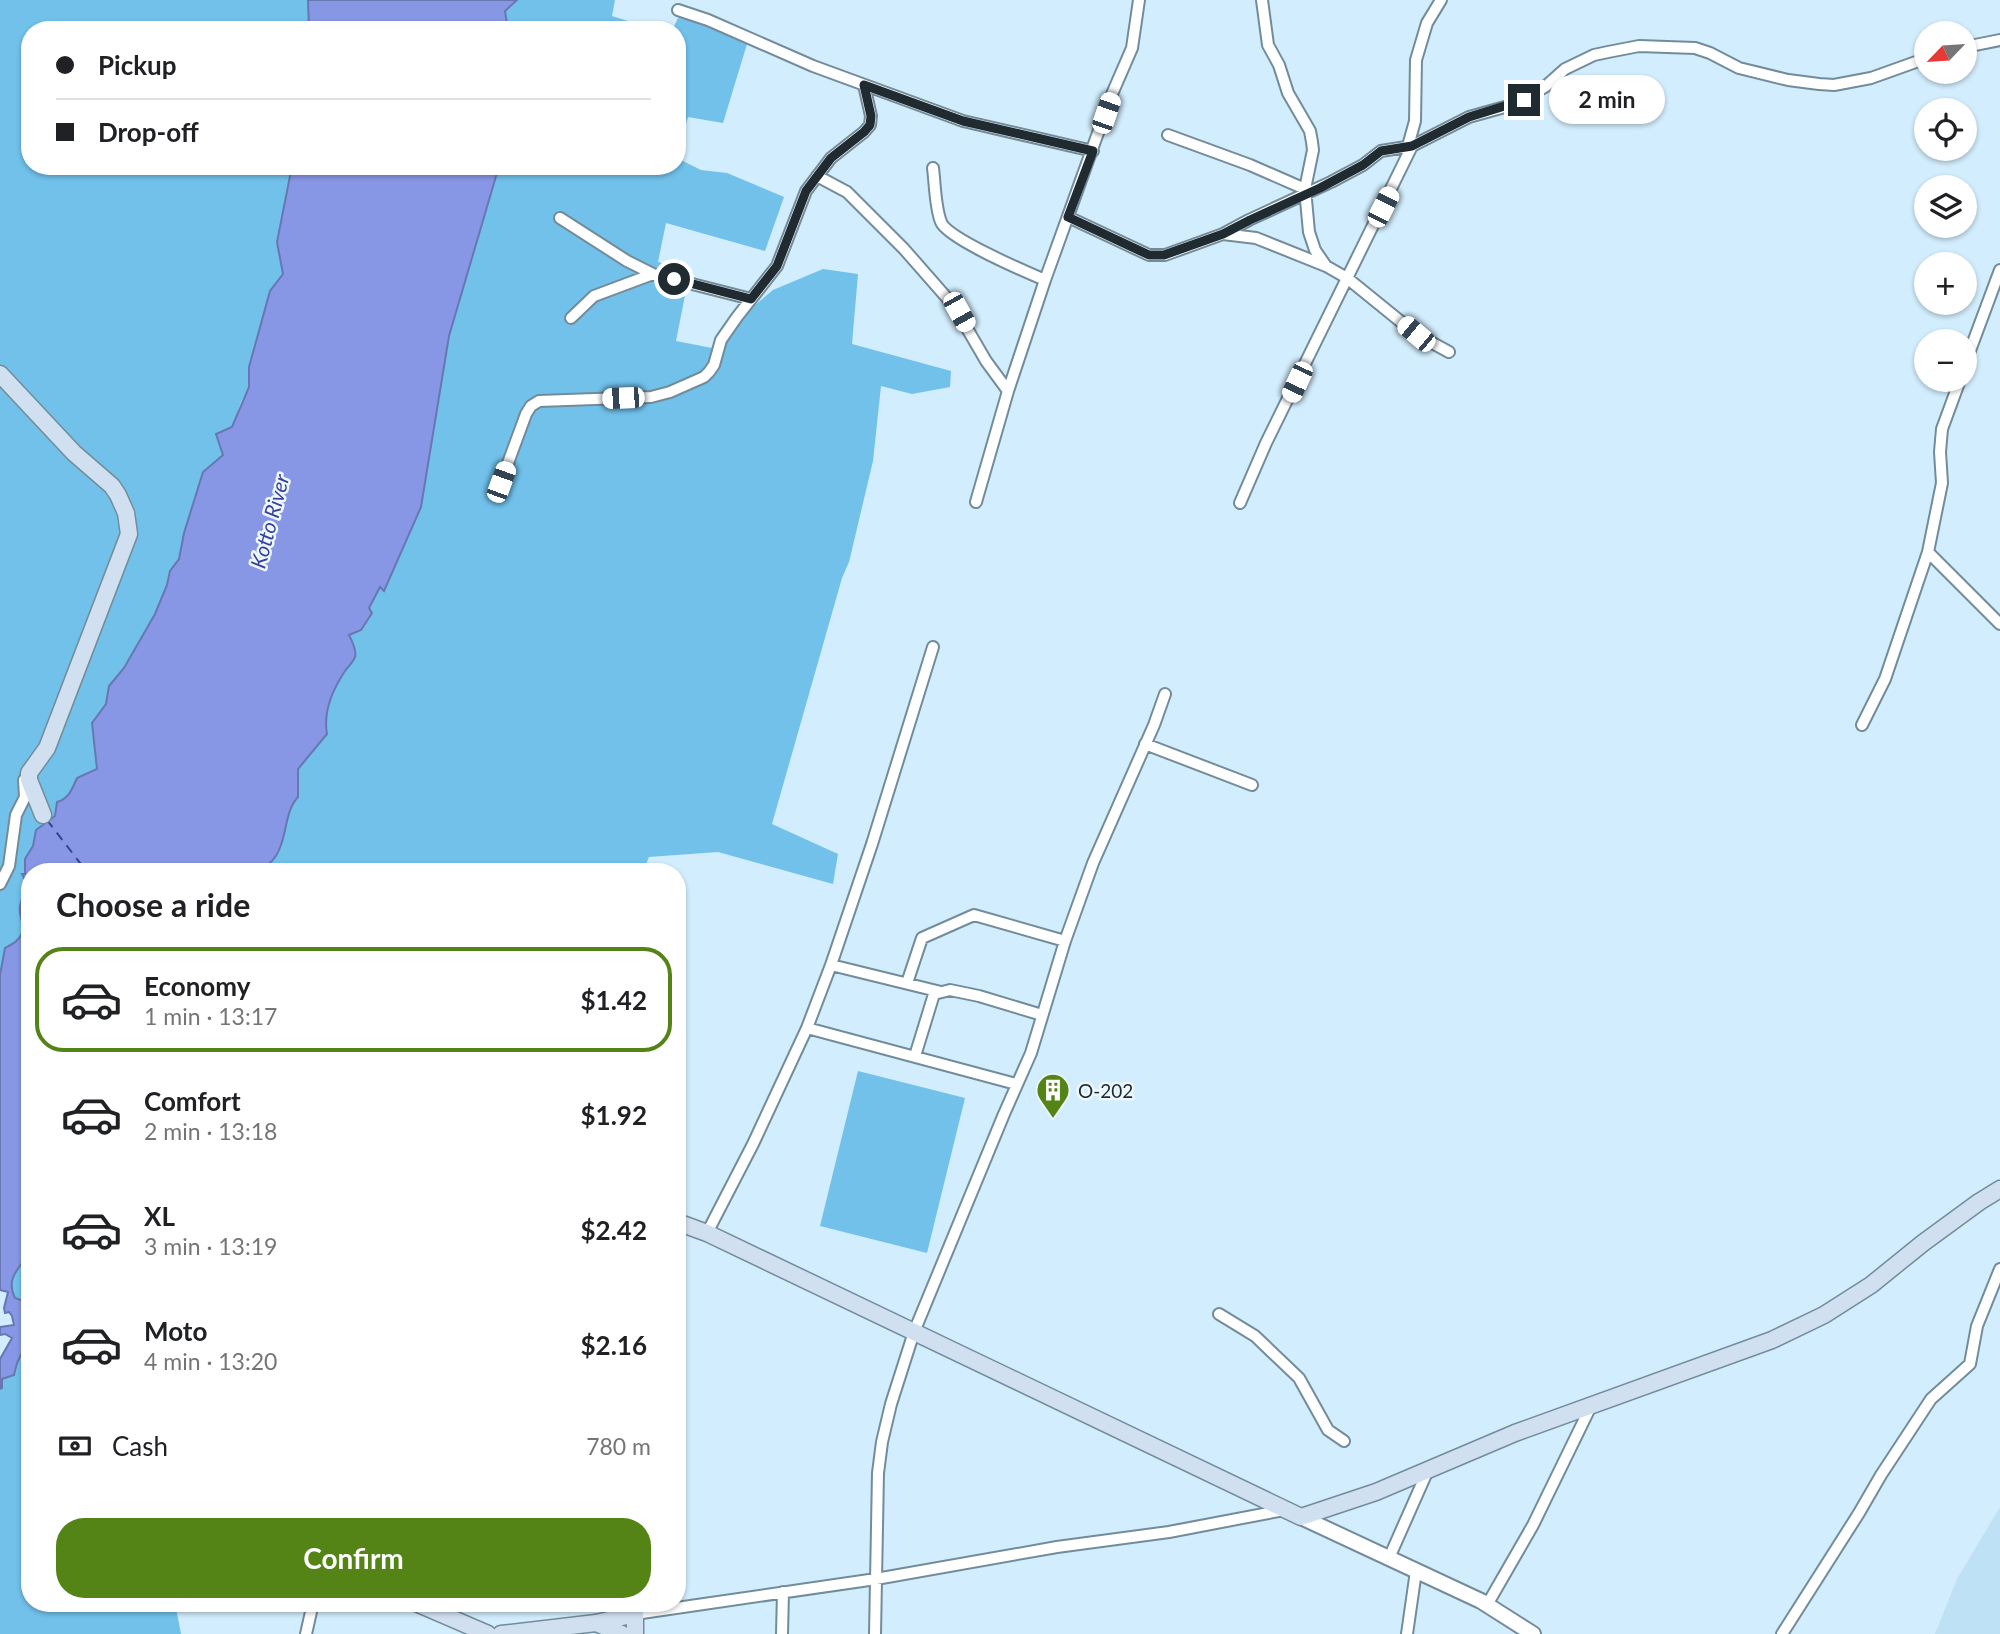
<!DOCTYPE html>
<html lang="en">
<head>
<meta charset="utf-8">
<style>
  :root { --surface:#fff; --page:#f6f6f6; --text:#202124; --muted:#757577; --line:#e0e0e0; --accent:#558416 }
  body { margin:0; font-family:Lato,sans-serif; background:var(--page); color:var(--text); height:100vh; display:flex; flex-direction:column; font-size:26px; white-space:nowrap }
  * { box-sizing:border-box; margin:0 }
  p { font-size:23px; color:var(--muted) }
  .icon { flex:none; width:38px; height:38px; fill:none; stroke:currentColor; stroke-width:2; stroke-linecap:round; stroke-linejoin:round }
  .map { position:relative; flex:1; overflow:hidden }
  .side { position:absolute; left:21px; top:863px; width:665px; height:749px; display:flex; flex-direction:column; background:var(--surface); border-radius:28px; box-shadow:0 2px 5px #0004 }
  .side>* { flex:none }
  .hud { position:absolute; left:21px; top:21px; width:665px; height:154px; border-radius:28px; box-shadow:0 2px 5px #0004; display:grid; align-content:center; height:154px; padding:0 35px; background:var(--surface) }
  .needle { width:46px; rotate:245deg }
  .buttons { position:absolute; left:1914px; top:21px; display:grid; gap:14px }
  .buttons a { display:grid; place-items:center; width:63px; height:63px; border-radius:50%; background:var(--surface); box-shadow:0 2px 5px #0004; font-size:35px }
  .end { position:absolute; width:32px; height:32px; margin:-16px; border:9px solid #202b31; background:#fff; box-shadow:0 0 0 4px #fff }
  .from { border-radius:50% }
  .bubble { position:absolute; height:49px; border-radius:24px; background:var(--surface); box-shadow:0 2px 5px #0004; font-size:23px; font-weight:700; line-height:49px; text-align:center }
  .car { position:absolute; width:21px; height:42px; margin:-21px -10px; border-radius:9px; box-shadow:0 0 5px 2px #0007; background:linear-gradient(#fff 24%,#345 0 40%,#fff 0 76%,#345 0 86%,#fff 0) }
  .hud b { display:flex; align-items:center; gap:24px; height:66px; font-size:26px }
  .hud b+b { border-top:2px solid var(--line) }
  .hud i { width:18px; height:18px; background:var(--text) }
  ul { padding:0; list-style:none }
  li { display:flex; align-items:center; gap:21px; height:105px; margin:0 14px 10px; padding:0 21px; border:4px solid transparent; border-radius:28px }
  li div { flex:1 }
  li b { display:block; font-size:26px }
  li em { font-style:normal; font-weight:700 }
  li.on { border-color:var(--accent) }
  li>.icon { width:63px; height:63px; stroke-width:1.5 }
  h2 { padding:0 35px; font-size:32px; line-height:84px }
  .pay { display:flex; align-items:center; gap:18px; height:77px; padding:0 35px; font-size:26px }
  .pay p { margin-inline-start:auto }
  .button { display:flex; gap:14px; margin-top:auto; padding:14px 35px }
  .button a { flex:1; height:80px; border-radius:28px; background:var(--accent); color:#fff; font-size:28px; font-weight:700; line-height:80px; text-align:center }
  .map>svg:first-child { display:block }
</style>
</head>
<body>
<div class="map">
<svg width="2000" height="1634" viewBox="0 0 2000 1634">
  <rect width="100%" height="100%" fill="#d2edfd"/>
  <path fill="#bfe1f5" d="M2000,1507V1634H1935L1957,1579Z"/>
  <path fill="#71c1eb" d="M0,0H308L309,30H30V166H292L277,242L283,274L270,291L249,367V387L241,402L223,455L195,495L184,533L179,559L170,571L167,585L155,614L124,668L109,686L106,704L92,723L97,770L77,778L71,791L55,816L36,830L33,846L25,859V894L19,908L23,921V933L16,942L5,948L0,975Z
    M517,0H615L612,16L656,30H508L505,11Z
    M678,18L709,21L747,44L723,123L688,117L677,154V30H672Z
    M677,158L701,170L727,173L784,197L765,251L666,223L658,262L690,270L676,341L722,350L748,311L773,290L823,269L858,274L852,344L951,371L950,387L912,394L881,386L873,461L849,562L842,578L772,824L838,854L833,884L718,852L649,857L643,872H261C270,861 276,859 281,845C287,829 286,810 298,797V769L327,734C323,712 333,689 345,671C348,667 354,661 355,657C357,649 352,641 349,635L369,608L381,586L384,590L421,507L449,336L499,166H677Z
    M858,1071L965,1098L927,1253L820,1226Z
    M30,1252V1299L21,1300L15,1298C5,1278 19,1269 30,1252Z
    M30,1337V1603H175L181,1634H0V1389L2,1387L1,1379L14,1375L17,1363Z"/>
  <path fill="#8797e6" stroke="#6877b0" stroke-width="2" d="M308,0H517L505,11L508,30H309Z
    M292,166H499L449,336L421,507L384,591L380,587L369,608L372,613L361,630L349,635C352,641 357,650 355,657C354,661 348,667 345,671C333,689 323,712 327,734L298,769V797C286,810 287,829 281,845C276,860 270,862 260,872H30V1252C19,1269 5,1278 15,1298L21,1300L30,1299V1337L17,1363L14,1375L2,1379V1388L0,1389V1359L12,1338L5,1334L0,1335V1327L14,1325L12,1316L9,1312L5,1313L4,1308L8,1292L0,1290V975L5,948C12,944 19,941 22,933C25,924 18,914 20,906C23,892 30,888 22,874H25V859L33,846L36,830L55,816L57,802C69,799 72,789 77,778L97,769L92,723L106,704L109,686L124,668L155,614L167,585L170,571L179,559L184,533L203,472L223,455L216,434L232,427L249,387V367L270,291L283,274L277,242Z"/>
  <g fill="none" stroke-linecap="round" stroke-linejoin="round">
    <path stroke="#38409c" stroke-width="2" stroke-dasharray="9 7" stroke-linecap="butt" d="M47,820L87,872"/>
    <defs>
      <path id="minor" d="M1262,0L1268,45L1279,65L1288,93L1310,131L1312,142L1313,150L1305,189L1309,232L1315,250L1326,266
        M678,10L708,20L813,66L963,121L1093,151
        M1965,47L2000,40
        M1168,135L1250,165L1305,189
        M1408,146L1415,121L1416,60L1427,23L1441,0
        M933,168C935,183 935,207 941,222C947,238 1026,272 1045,280
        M817,176L847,192L904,249L954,306L986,361L1008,391
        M1068,217L1149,255H1165L1223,234L1256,238L1326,266L1347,278L1416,334L1449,352
        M560,218L627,261L653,274L751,299
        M1223,234L1249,220L1331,182L1363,165L1381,151L1412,146L1469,117L1519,103L1546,86L1565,69L1594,55L1608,52L1639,46L1695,48L1710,53L1739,68L1788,80L1819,84L1834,85L1871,78L1927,58
        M571,318L594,296L653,274
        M1965,364L2000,270
        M501,482L526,414L531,406L539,401L651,397L670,392L704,377L709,372L714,365L721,340L737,317L777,266L806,191L831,158L864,132L870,125L871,116L864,85
        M976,502L1008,391L1045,280L1112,94L1132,48L1139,0
        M1240,503L1266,443L1412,146
        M1928,552L2000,624
        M1862,725L1885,679L1928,552L1942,483L1940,452L1942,429L1960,380
        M1145,744L1252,785
        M0,884L9,866L16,815L25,797L24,780
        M831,965L941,992
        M907,983L922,938L974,915L1065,941
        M807,1028L1016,1084
        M915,1056L934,994L950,990L979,996L1042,1015
        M707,1233L753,1144L807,1028L831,965L872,844L933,647
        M1219,1314L1255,1336L1299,1378L1328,1430L1344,1441
        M1389,1558L1428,1470
        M1487,1605L1533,1525L1590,1408
        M635,1614L876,1579L1057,1547L1169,1532L1284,1510
        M306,1634L313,1603
        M782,1634L783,1592
        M875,1634L878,1473L882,1442L891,1404L914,1332L1004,1114L1031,1053L1065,941L1093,863L1154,725L1165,694
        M1407,1634L1416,1571
        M1782,1634L1859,1513L1881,1475L1931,1399L1970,1364L1977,1326L2000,1269"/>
      <path id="tertiary" d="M1301,1517L1481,1601L1533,1634"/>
      <path id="secondary" d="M0,374L74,453L112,486L118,495L126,513L129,534L47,748L29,773V780L43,815
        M677,1222L707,1233L1301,1517L1376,1492L1515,1433L1772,1340L1824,1315L1871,1285L1923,1243L1979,1202L2000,1189
        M416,1603L488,1634
        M596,1623L622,1634
        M501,1634L596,1623L635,1614
        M635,1634V1605"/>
    </defs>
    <use href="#minor" stroke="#738c9a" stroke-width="14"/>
    <use href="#tertiary" stroke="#738c9a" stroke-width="18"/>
    <use href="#secondary" stroke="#738c9a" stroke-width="19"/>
    <use href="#minor" stroke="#fff" stroke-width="10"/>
    <use href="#tertiary" stroke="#fff" stroke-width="14"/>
    <use href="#secondary" stroke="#d1e0f1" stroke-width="16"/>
  </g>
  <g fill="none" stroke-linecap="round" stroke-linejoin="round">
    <path stroke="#202b31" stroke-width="9" d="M674,279L751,299L777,266L806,191L831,158L864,132L870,125L871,116L864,85L963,121L1093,151L1068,217L1149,255H1164L1223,234L1250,220L1320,188L1363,165L1381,151L1412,146L1469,117L1524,100"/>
  </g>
  <defs>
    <symbol id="building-pin" viewBox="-11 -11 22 30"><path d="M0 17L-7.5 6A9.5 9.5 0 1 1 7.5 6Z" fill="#558416" stroke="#edf8fe"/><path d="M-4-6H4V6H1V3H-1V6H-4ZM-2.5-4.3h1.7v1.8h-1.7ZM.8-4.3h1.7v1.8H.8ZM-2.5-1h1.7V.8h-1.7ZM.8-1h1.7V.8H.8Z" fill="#fff"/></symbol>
  </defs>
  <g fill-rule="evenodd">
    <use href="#building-pin" x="1034" y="1071" width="38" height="52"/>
  </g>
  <g text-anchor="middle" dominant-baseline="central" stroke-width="5" stroke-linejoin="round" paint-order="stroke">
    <g font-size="19" fill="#202b31" stroke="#edf8fe" text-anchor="start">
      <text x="1078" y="1090">O-202</text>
    </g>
    <g font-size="21" font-style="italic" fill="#38409c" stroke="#edf8fe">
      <text transform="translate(269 521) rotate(-75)">Kotto River</text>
    </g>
  </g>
</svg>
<div class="buttons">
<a><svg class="needle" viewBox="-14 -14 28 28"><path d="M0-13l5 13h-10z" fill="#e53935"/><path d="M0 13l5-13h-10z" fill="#757577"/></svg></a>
<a><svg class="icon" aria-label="locate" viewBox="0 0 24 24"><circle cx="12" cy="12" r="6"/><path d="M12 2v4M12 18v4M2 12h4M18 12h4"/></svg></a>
<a><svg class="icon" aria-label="layers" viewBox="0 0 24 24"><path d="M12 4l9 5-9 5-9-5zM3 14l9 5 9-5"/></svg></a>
<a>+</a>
<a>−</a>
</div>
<i class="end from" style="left:674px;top:279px"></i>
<i class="end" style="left:1524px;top:100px"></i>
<div class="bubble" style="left:1549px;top:75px;width:116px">2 min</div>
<i class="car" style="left:1106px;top:113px;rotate:19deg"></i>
<i class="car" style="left:1383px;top:207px;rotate:27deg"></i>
<i class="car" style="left:959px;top:312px;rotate:151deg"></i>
<i class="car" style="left:1416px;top:334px;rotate:310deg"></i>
<i class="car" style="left:1297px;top:382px;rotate:205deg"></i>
<i class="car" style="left:623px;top:398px;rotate:268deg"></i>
<i class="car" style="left:501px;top:482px;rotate:20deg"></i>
<div class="hud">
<b><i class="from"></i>Pickup</b>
<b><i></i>Drop-off</b>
</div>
<section class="side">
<h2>Choose a ride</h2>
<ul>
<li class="on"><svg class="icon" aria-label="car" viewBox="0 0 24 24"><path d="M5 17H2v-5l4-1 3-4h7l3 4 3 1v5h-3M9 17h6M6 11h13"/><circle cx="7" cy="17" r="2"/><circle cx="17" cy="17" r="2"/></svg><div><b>Economy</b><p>1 min · 13:17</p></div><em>$1.42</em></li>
<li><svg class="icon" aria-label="car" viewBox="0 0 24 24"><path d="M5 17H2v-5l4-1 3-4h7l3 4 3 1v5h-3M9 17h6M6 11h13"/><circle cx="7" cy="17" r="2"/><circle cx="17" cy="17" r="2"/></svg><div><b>Comfort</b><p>2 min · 13:18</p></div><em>$1.92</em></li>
<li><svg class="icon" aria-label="car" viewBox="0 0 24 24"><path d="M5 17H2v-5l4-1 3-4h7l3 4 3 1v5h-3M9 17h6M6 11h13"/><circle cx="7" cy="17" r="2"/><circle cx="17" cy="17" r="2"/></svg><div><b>XL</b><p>3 min · 13:19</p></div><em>$2.42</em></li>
<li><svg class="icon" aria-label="car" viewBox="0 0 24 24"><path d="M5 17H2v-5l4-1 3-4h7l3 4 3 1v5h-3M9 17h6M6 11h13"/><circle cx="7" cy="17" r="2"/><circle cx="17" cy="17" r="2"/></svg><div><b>Moto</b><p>4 min · 13:20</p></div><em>$2.16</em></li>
</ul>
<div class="pay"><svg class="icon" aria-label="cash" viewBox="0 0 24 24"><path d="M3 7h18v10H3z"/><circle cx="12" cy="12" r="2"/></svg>Cash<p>780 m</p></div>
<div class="button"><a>Confirm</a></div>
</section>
</div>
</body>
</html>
